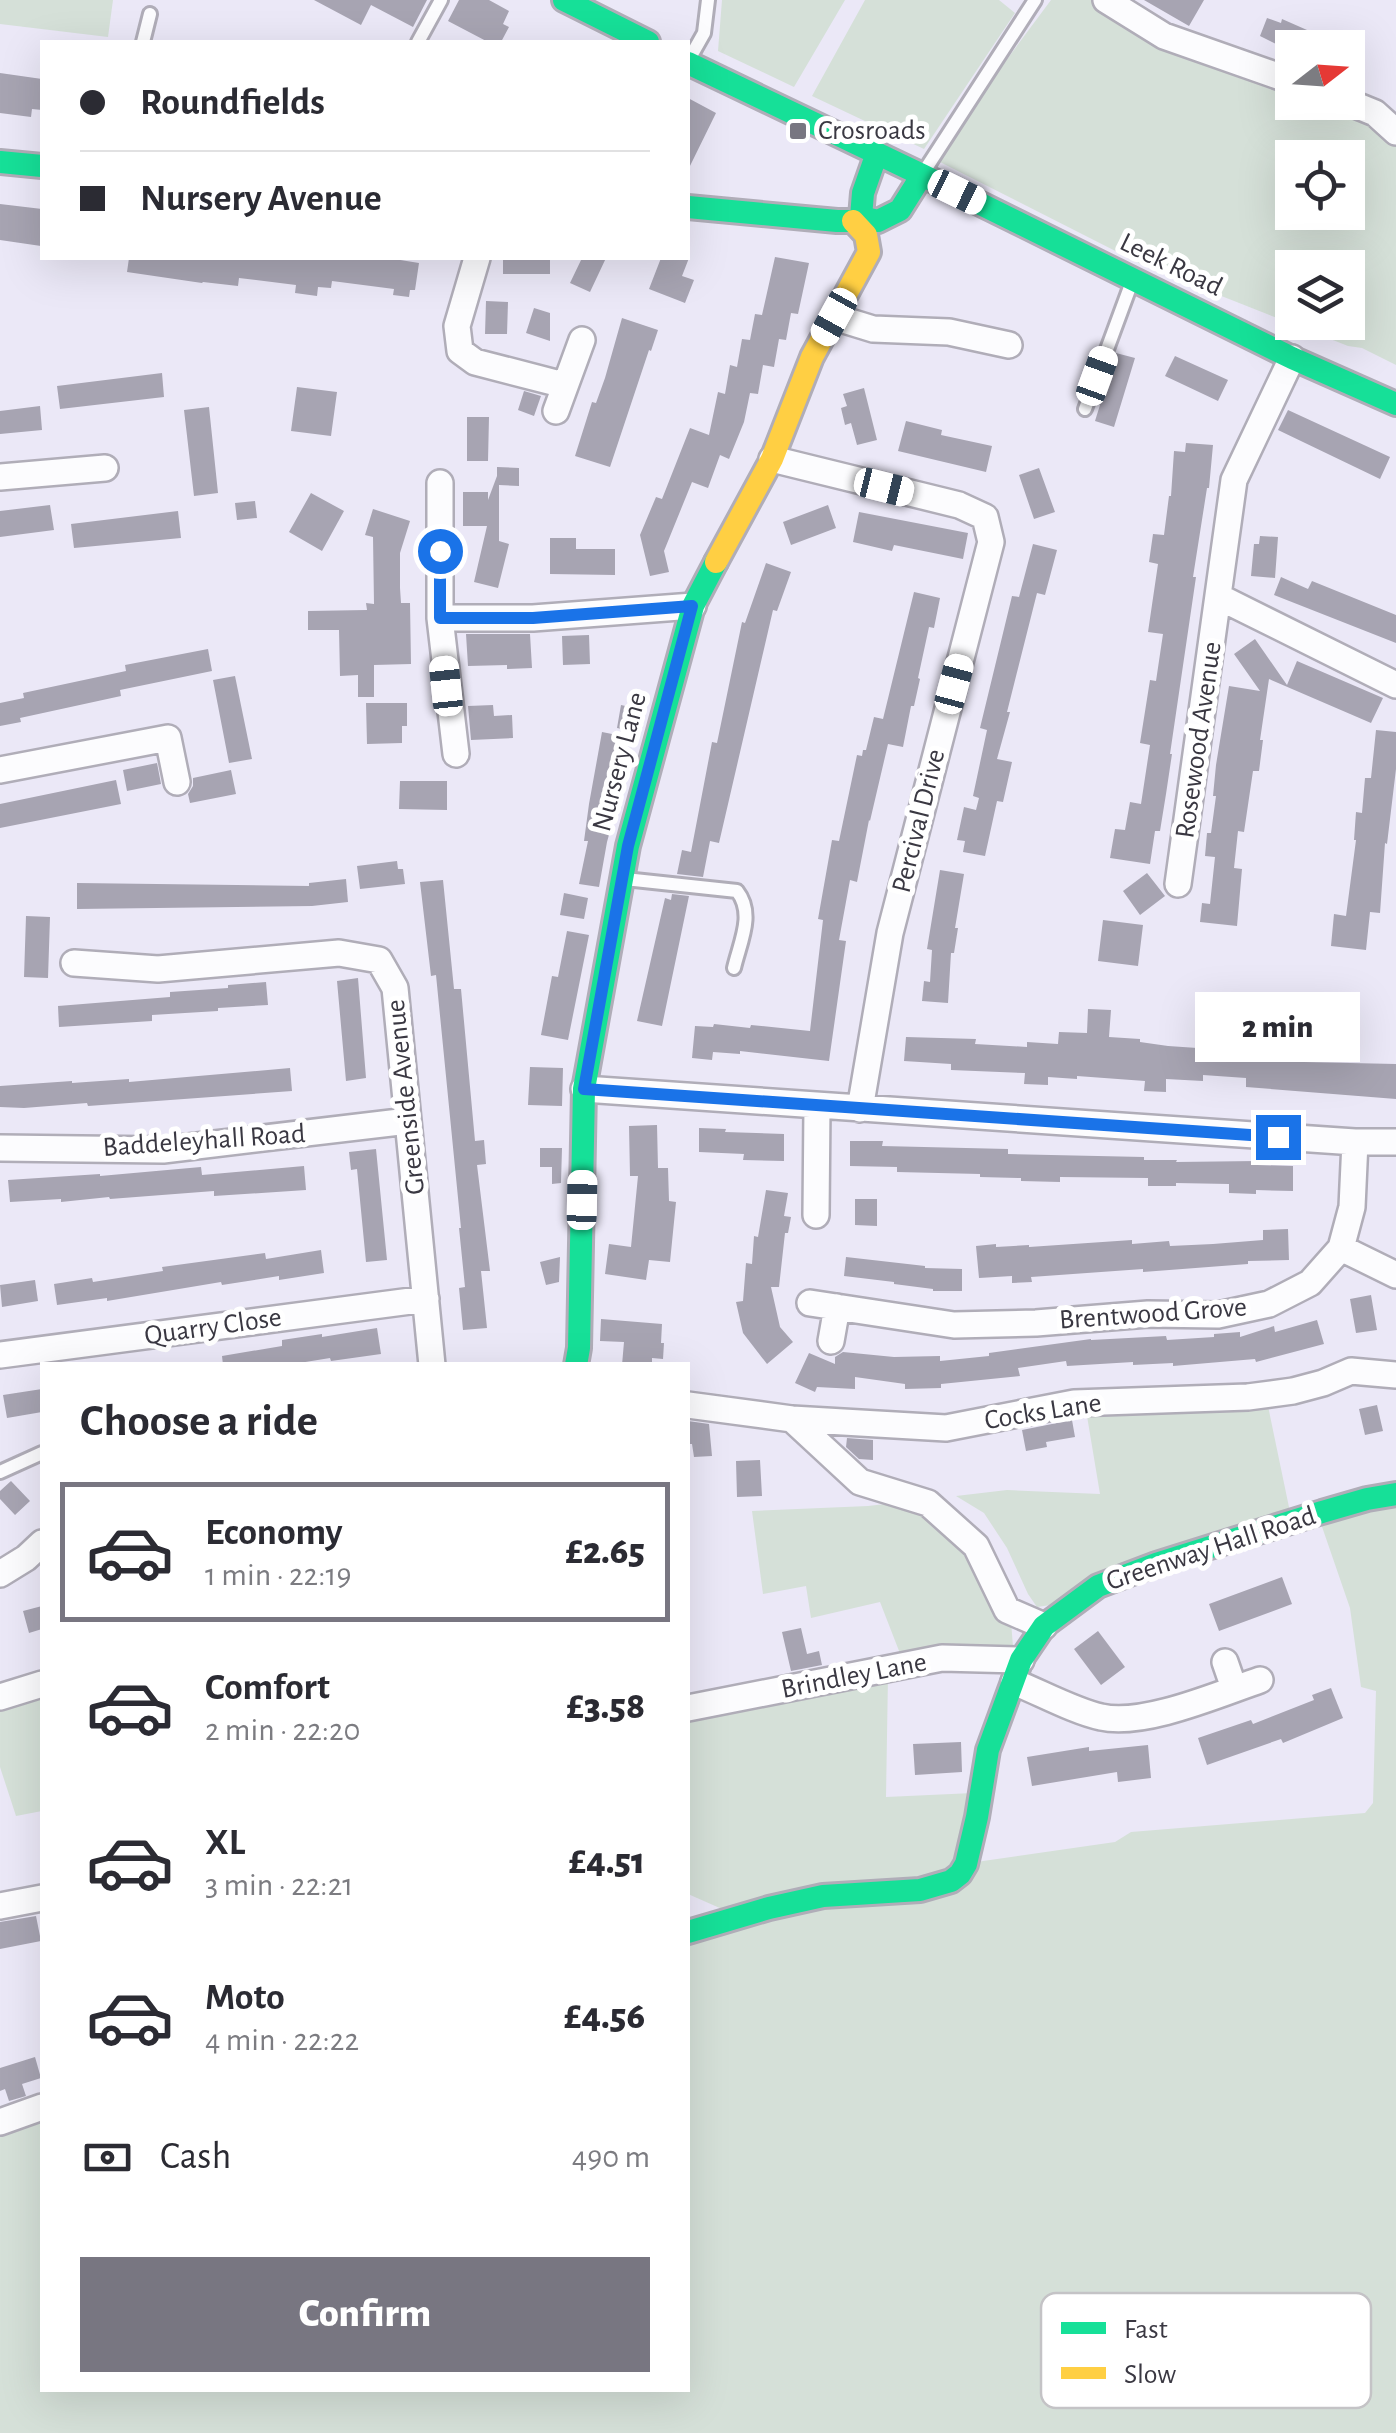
<!DOCTYPE html>
<html lang="en">
<head>
<meta charset="utf-8">
<style>
  :root { --surface:#fff; --page:#f7f7f7; --text:#2b2b33; --muted:#7c7c81; --line:#e1e1e2; --accent:#787681 }
  body { margin:0; font-family:"Alegreya Sans",sans-serif; background:var(--page); color:var(--text); height:100vh; display:flex; flex-direction:column; font-size:38px; white-space:nowrap }
  * { box-sizing:border-box; margin:0 }
  p { font-size:32px; color:var(--muted) }
  .icon { flex:none; width:55px; height:55px; fill:none; stroke:currentColor; stroke-width:2; stroke-linecap:round; stroke-linejoin:round }
  .map { position:relative; flex:1; overflow:hidden }
  .details { position:absolute; left:40px; top:1362px; width:650px; height:1030px; display:flex; flex-direction:column; background:var(--surface); border-radius:0px; box-shadow:0 10px 40px #0002 }
  .details>* { flex:none }
  .banner { position:absolute; left:40px; top:40px; width:650px; height:220px; border-radius:0px; box-shadow:0 10px 40px #0002; display:grid; align-content:center; height:220px; padding:0 40px; background:var(--surface) }
  .needle { width:65px; rotate:73deg }
  .controls { position:absolute; left:1275px; top:30px; display:grid; gap:20px }
  .controls a { display:grid; place-items:center; width:90px; height:90px; border-radius:0px; background:var(--surface); box-shadow:0 10px 40px #0002; font-size:50px }
  .end { position:absolute; width:45px; height:45px; margin:-22px; border:12px solid #1a73e8; background:#fff; box-shadow:0 0 0 5px #fff }
  .from { border-radius:50% }
  .bubble { position:absolute; height:70px; border-radius:0px; background:var(--surface); box-shadow:0 10px 40px #0002; font-size:32px; font-weight:800; line-height:70px; text-align:center }
  .car { position:absolute; width:30px; height:60px; margin:-30px -15px; border-radius:12px; box-shadow:0 0 8px 2px #0007; background:linear-gradient(#fff 24%,#345 0 40%,#fff 0 76%,#345 0 86%,#fff 0) }
  .banner b { display:flex; align-items:center; gap:35px; height:95px; font-size:38px }
  .banner b+b { border-top:2px solid var(--line) }
  .banner i { width:25px; height:25px; background:var(--text) }
  ul { padding:0; list-style:none }
  li { display:flex; align-items:center; gap:30px; height:140px; margin:0 20px 15px; padding:0 20px; border:5px solid transparent; border-radius:0px }
  li div { flex:1 }
  li b { display:block; font-size:38px }
  li em { font-style:normal; font-weight:800 }
  li.selected { border-color:var(--accent) }
  li>.icon { width:90px; height:90px; stroke-width:1.5 }
  h2 { padding:0 40px; font-size:45px; line-height:120px }
  .pay { display:flex; align-items:center; gap:25px; height:110px; padding:0 40px; font-size:38px }
  .pay p { margin-inline-start:auto }
  .cta { display:flex; gap:20px; margin-top:auto; padding:20px 40px }
  .cta a { flex:1; height:115px; border-radius:0px; background:var(--accent); color:#fff; font-size:40px; font-weight:800; line-height:115px; text-align:center }
  .map>svg:first-child { display:block }
</style>
</head>
<body>
<div class="map">
<svg width="1396" height="2433" viewBox="0 0 1396 2433">
  <rect width="100%" height="100%" fill="#ebe8f7"/>
  <path fill="#d5e0d8" fill-rule="evenodd" d="M0,0H113L108,37L0,24Z
    M722,0H845L794,87L718,51Z
    M865,0H999L1015,13L924,149L812,96Z
    M1051,0H1098L1292,87V102L1332,103L1372,118L1396,139V365L1362,348L1348,346L1143,265L940,162L999,70ZM1292,158H1348V212H1292ZM1292,268H1348V322H1292Z
    M1268,1406L1290,1512L1051,1605L1037,1607L1028,1594L1007,1548L984,1513L956,1496L1007,1490L1100,1494L1086,1410Z
    M911,1501L974,1556L1011,1621L1013,1647L901,1656L880,1602L811,1618L806,1586L763,1594L752,1511L868,1506Z
    M1396,1503V2433H0V2132L42,2118V2390H688V1938L976,1862L1115,1842L1131,1832L1365,1813L1373,1803L1376,1691L1361,1687L1350,1608L1319,1518Z
    M888,1676L886,1797L973,1793L955,1872L722,1909L688,1894V1720Z
    M42,1692V1811L16,1816L0,1767V1710Z"/>
  <path fill="#a7a4b2" d="M314,0H427L413,27L371,5L361,25Z
    M459,0H489L509,11L503,24L509,27L501,42H488L448,21Z
    M1144,0H1204L1189,26Z
    M1267,18L1281,23L1282,19L1348,48H1284L1260,36Z
    M0,73L42,79V110L32,109L31,117L0,113Z
    M688,98L716,113L688,170Z
    M0,204L42,209L41,246L0,240Z
    M775,257L809,263L798,314L791,313L786,340L779,339L774,367L763,365L758,394L750,393L744,422L729,459L720,455L708,488L692,482L664,551L669,572L650,576L640,535L656,497L662,499L690,428L709,435L718,392L725,394L730,365L737,367L742,339L750,340L755,314L762,315Z
    M129,258H388L419,263L415,290H410L409,297L393,295L394,289L332,281L331,288L318,287L317,296L295,293L296,285L239,278L238,286L203,282L202,283L127,272Z
    M503,258H550V274H503Z
    M582,258H606L590,292L570,283Z
    M661,258H689L682,276L694,280L685,303L649,289Z
    M486,301L508,302L507,334H485Z
    M534,308L550,313V341L526,333Z
    M622,318L658,330L651,351L649,350L610,467L575,456L592,402L596,403L605,378Z
    M1116,353L1135,358L1114,427L1095,421L1100,405H1097Z
    M1175,356L1228,380L1218,401L1165,376Z
    M162,373L164,397L60,409L57,386Z
    M297,387L337,392L331,436L291,431Z
    M864,388L877,440L857,445L851,423L845,425L841,408L847,406L843,394Z
    M524,391L541,396L534,416L518,410Z
    M40,406L42,430L0,434V411Z
    M209,407L218,493L194,496L184,410Z
    M1288,410L1390,457L1380,479L1278,430Z
    M467,417H489L488,461H467Z
    M906,421L942,430L941,435L992,446L986,472L898,451Z
    M1186,443L1213,445L1209,488H1207L1193,577H1196L1170,754H1172L1166,794L1160,831H1155L1150,864L1110,858L1115,829L1125,830L1130,802L1141,804L1150,745L1140,743L1150,680L1156,681L1163,634L1148,632L1158,564L1149,562L1153,534L1164,535L1169,496H1171L1174,451L1185,452Z
    M497,467L519,468V486L499,485V541L509,544L498,588L474,582L487,526H463V492H488V500L497,476Z
    M1039,468L1055,512L1034,519L1019,475Z
    M311,493L344,511L322,551L289,532Z
    M255,501L257,518L237,520L235,503Z
    M50,505L54,530L0,537V511Z
    M828,505L836,528L791,545L783,522Z
    M373,509L410,521L400,553V588L401,603H410L411,664L374,665V697H358V675L340,676L339,630H308V611L367,610L366,603L374,604L373,537L365,535Z
    M178,511L181,538L74,548L71,524Z
    M859,512L968,533L963,559L894,545L892,551L853,542Z
    M1260,536L1278,537L1275,578L1251,576L1254,544H1259Z
    M550,538H576V549H615V575L550,574Z
    M1033,544L1057,550L1045,595L1037,593L1007,712H1010L997,759L1012,762L1003,802L997,801L985,856L963,852L965,841L957,840L964,807L976,810L979,798L973,796L987,730L980,728L1012,596L1019,597Z
    M766,563L791,572L777,611L773,610L719,843L710,841L703,877L677,874L682,850L691,852L712,742L717,743L742,622L745,623Z
    M1281,577L1308,589L1312,581L1396,615V643L1274,595Z
    M914,592L940,598L934,628L929,627L918,678L920,679L914,706H911L903,747L888,744L870,821L869,820L857,882L850,880L839,940L846,941L829,1061L740,1051V1054L713,1052L712,1060L692,1058L695,1026L713,1027L714,1024L750,1028L751,1025L810,1031L823,920L818,919L832,840L839,841L857,755L862,756L863,750H866L874,717L883,719Z
    M466,634H530L532,668L507,669V665L468,666Z
    M589,635L590,664L563,665L562,636Z
    M1255,639L1287,685L1297,661L1383,698L1371,723L1269,679L1260,740H1263L1259,771H1253L1244,832L1238,831L1234,868L1242,869L1237,926L1200,922L1202,903L1210,904L1215,857L1205,856L1207,833H1211L1216,796H1213L1216,765L1229,686L1260,691L1234,654Z
    M208,649L212,671L120,690L121,696L20,718L21,722L0,726V703L24,698L23,693L126,671L125,665Z
    M235,676L252,759L229,763L213,680Z
    M366,703H407V726H402V743L367,744Z
    M493,705L494,716L512,715L513,738L471,740L468,706Z
    M621,705L643,710L637,732L617,728Z
    M1376,730L1396,732V769L1387,844L1385,843L1380,913L1370,912L1366,950L1331,946L1334,914L1346,916L1356,840H1354L1356,812L1362,813L1365,778H1371Z
    M602,732L627,737L618,802L607,842L599,887L579,884L588,841H584L589,804Z
    M157,763L161,784L127,791L123,770Z
    M231,770L236,794L190,803L188,794L193,786V778Z
    M116,780L121,804L0,828V804Z
    M400,781H447V810L399,809Z
    M397,861L398,869H403L405,884L360,889L357,866Z
    M940,870L964,874L955,928H958L954,953H951L948,1003L922,1001L924,981L930,982L932,950L927,949Z
    M1147,873L1165,896L1140,915L1123,891Z
    M346,879L348,902L312,906L77,909V883L309,886V883Z
    M443,880L454,989H461L475,1141L484,1140L486,1164L477,1165L490,1271H481L487,1328L463,1330L459,1288L465,1287L459,1228H461L436,975L431,976L420,882Z
    M564,893L588,898L584,919L560,915Z
    M672,894L689,896L662,1026L637,1021L665,898L671,900Z
    M26,916L50,917L48,978L24,977Z
    M1103,920L1143,925L1138,966L1098,961Z
    M567,931L589,935L568,1040L541,1035L552,976L558,977Z
    M358,978L366,1078L346,1081L337,981Z
    M266,982L268,1005L218,1008V1011L152,1015V1021L59,1027L58,1006L170,997V992L228,988V985Z
    M1088,1009L1111,1010L1109,1037L1140,1039V1042L1168,1046L1212,1049V1041L1241,1043V1053L1305,1057L1304,1062L1396,1064V1099L1246,1087V1078L1203,1075V1081L1166,1079V1092L1144,1091L1145,1081L1077,1076V1079L1048,1077V1085L1024,1084L1025,1073L951,1070V1064L904,1061L906,1037L976,1039L975,1044L1027,1047V1042L1058,1044L1059,1032L1087,1033Z
    M530,1067L563,1068L562,1106L528,1105Z
    M290,1068L292,1091L88,1106L87,1103L24,1108L0,1107V1086L72,1081V1083L129,1079V1082Z
    M657,1125L658,1168H668L669,1201L676,1202L670,1262L649,1260L646,1280L605,1274L609,1244L631,1247L638,1176H630L629,1126Z
    M699,1128L726,1129L725,1132L784,1134V1161L743,1160L744,1154L699,1152Z
    M850,1141H883L882,1146L1008,1149V1154L1144,1157V1160H1177L1176,1162L1257,1161V1165L1293,1166V1191L1256,1190V1194L1229,1193V1184L1176,1183V1186H1148V1178L1060,1177V1182L1021,1181V1178L980,1177V1174L897,1172V1167L850,1166Z
    M540,1148H562L561,1183L552,1184V1167H540Z
    M376,1149L387,1260L366,1262L357,1169L351,1170L349,1152Z
    M304,1166L306,1190L214,1196V1191L110,1199L109,1197L61,1202V1199L10,1202L8,1180L100,1174V1176L201,1167L202,1175Z
    M766,1190L788,1193L784,1216L791,1217L788,1233H785L779,1287H771L780,1327L793,1342L767,1364L743,1333L736,1302L743,1301L746,1263L752,1264L754,1236L758,1237Z
    M855,1199H877V1226L855,1225Z
    M1288,1229L1289,1260L1248,1261V1264L1143,1272V1269L1031,1277L1032,1282L1012,1283V1276L979,1278L976,1246L996,1244V1247L1029,1245V1247L1132,1240V1244L1169,1241L1170,1246L1213,1244L1263,1240V1230Z
    M321,1250L324,1273L279,1280V1276L222,1285L221,1282L107,1301V1298L57,1305L54,1284L92,1278L93,1282L163,1271L162,1267L265,1253L266,1259Z
    M560,1257L559,1282L546,1285L540,1262Z
    M846,1257L925,1266V1268L962,1269V1291H933V1289L894,1284V1282L844,1276Z
    M35,1280L38,1301L2,1307L0,1285Z
    M1371,1295L1377,1330L1356,1333L1350,1299Z
    M601,1319L662,1324L661,1343H664L663,1359L652,1358V1365H622L624,1342L600,1341Z
    M1317,1320L1324,1344L1256,1362L1255,1359L1173,1366V1363L1133,1365V1362L1067,1366L1066,1361L1018,1368L1020,1376L941,1384V1388L905,1389V1384L855,1377V1389L817,1387L815,1392L795,1383L809,1353L835,1364V1357L843,1352L894,1357L940,1356V1361L989,1356V1353L1091,1339V1340L1166,1336L1167,1340L1214,1337V1334L1240,1332V1337L1274,1326L1275,1332Z
    M377,1328L381,1354L331,1361L330,1358L287,1365H223L222,1356L282,1346V1340L322,1334V1337Z
    M42,1389V1412L7,1418L3,1395Z
    M1377,1405L1383,1431L1365,1435L1359,1409Z
    M1072,1420L1075,1437L1046,1442L1047,1447L1026,1451L1022,1430Z
    M688,1421L709,1424L712,1456L694,1457L692,1444H688Z
    M847,1438L873,1440V1460L859,1459L846,1447Z
    M760,1460L762,1496L737,1497L736,1461Z
    M11,1481L30,1501L15,1515L0,1499V1491Z
    M1282,1577L1292,1604L1219,1631L1209,1604Z
    M42,1606V1629L29,1633L23,1611Z
    M801,1628L807,1654L819,1651L822,1665L791,1671L782,1632Z
    M1098,1631L1125,1667L1101,1685L1074,1649Z
    M1331,1688L1343,1718L1283,1743L1281,1739L1207,1765L1198,1738L1251,1720L1253,1724L1314,1700L1312,1695Z
    M961,1742L962,1772L915,1775L913,1744Z
    M1148,1745L1151,1778L1118,1782L1117,1772L1032,1786L1027,1757L1089,1747V1751Z
    M36,1916L41,1941L0,1949V1922Z
    M35,2057L41,2078L22,2084L26,2096L9,2101L5,2089L0,2091V2068Z"/>
  <g fill="none" stroke-linecap="round" stroke-linejoin="round">
    <defs>
      <path id="lane" d="M143,42L150,14
        M418,42L441,0
        M691,56L704,33L708,0
        M925,170L1035,0
        M1085,409L1130,287
        M625,879L737,891C755,914 740,942 734,968
        M0,1472L42,1453"/>
      <path id="street" d="M1106,0L1164,36L1292,81
        M1348,102L1375,113L1396,132
        M477,258L457,326L460,351L475,362L564,385
        M834,317L873,329L949,332L1009,345
        M556,411L582,340
        M772,459L959,505L985,517L991,542L890,933L860,1109
        M0,477L105,468
        M440,483V618L456,754
        M1219,597L1396,685
        M440,618H533L693,606
        M0,770L168,738L177,782
        M1178,884L1234,480L1292,358
        M74,963L158,969L339,953L379,960L395,988L432,1365
        M584,1089L1355,1142H1396
        M0,1148L163,1150L408,1121
        M816,1215L817,1106
        M1341,1248L1396,1275
        M810,1303L954,1325L1036,1323L1148,1314L1218,1315L1269,1304L1310,1283L1341,1248L1352,1207L1355,1142
        M831,1341L837,1307
        M0,1355L426,1299
        M688,1405L792,1419L946,1428L1074,1403L1248,1397L1293,1391L1323,1383L1351,1371L1396,1375
        M792,1419L860,1482L928,1503L976,1546L1007,1610L1044,1626
        M0,1574L26,1558L42,1543
        M1225,1662L1234,1688
        M1014,1682C1039,1692 1076,1712 1101,1717C1143,1727 1219,1694 1260,1680
        M0,1697L42,1684
        M688,1708L942,1658L1021,1660
        M0,1906L42,1898
        M0,2122L42,2107"/>
      <path id="fast" d="M564,0L648,42
        M688,63L922,175L1292,358L1396,404
        M0,162L42,166
        M688,207L837,221H853L861,217L878,221L900,210L922,175
        M861,217L863,193L877,153
        M576,1365L579,1348L584,1089L628,846L693,606L716,562
        M688,1932L769,1908L823,1896L920,1890L951,1881L960,1874L966,1864L977,1817L988,1750L1021,1660L1044,1626L1098,1586L1156,1564L1322,1512L1367,1499L1396,1494"/>
      <path id="slow" d="M716,562L772,459L812,357L869,252L866,235L853,221"/>
    </defs>
    <use href="#lane" stroke="#b0adb8" stroke-width="18"/>
    <use href="#street" stroke="#b0adb8" stroke-width="30"/>
    <use href="#fast" stroke="#b0adb8" stroke-width="28"/>
    <use href="#slow" stroke="#b0adb8" stroke-width="28"/>
    <use href="#lane" stroke="#fcfcfe" stroke-width="12"/>
    <use href="#street" stroke="#fcfcfe" stroke-width="25"/>
    <use href="#fast" stroke="#16e098" stroke-width="22"/>
    <use href="#slow" stroke="#ffcf43" stroke-width="22"/>
  </g>
  <g fill="none" stroke-linecap="round" stroke-linejoin="round">
    <path stroke="#1a73e8" stroke-width="12" d="M440,551V618H533L692,606L628,846L584,1089L1278,1137"/>
  </g>
  <rect fill="#787681" stroke="#fff" stroke-width="4" x="788" y="121" width="20" height="20" rx="5"/>
  <g text-anchor="middle" dominant-baseline="central" stroke-width="10" stroke-linejoin="round" paint-order="stroke">
    <g font-size="28" fill="#3a3842" stroke="#fff" text-anchor="start">
      <text x="818" y="131">Crosroads</text>
    </g>
    <g font-size="28" fill="#3a3842" stroke="#fff">
      <text transform="translate(1171 265) rotate(26)">Leek Road</text>
      <text transform="translate(1199 740) rotate(-82)">Rosewood Avenue</text>
      <text transform="translate(620 762) rotate(-75)">Nursery Lane</text>
      <text transform="translate(919 821) rotate(-76)">Percival Drive</text>
      <text transform="translate(406 1097) rotate(-96)">Greenside Avenue</text>
      <text transform="translate(204 1141) rotate(-4)">Baddeleyhall Road</text>
      <text transform="translate(1153 1314) rotate(-4)">Brentwood Grove</text>
      <text transform="translate(213 1327) rotate(-8)">Quarry Close</text>
      <text transform="translate(1043 1412) rotate(-9)">Cocks Lane</text>
      <text transform="translate(1211 1549) rotate(-18)">Greenway Hall Road</text>
      <text transform="translate(854 1676) rotate(-11)">Brindley Lane</text>
    </g>
  </g>
  <rect x="1041" y="2293" width="330" height="115" rx="15" fill="#fff" stroke="#c4c3c6" stroke-width="2.5"/>
  <rect x="1061" y="2322" width="45" height="12" fill="#16e098"/>
  <rect x="1061" y="2367" width="45" height="12" fill="#ffcf43"/>
  <g font-size="28" fill="#3a3842">
    <text x="1124" y="2338">Fast</text>
    <text x="1124" y="2383">Slow</text>
  </g>
</svg>
<div class="controls">
<a><svg class="needle" viewBox="-14 -14 28 28"><path d="M0-13l5 13h-10z" fill="#e53935"/><path d="M0 13l5-13h-10z" fill="#7c7c81"/></svg></a>
<a><svg class="icon" aria-label="locate" viewBox="0 0 24 24"><circle cx="12" cy="12" r="6"/><path d="M12 2v4M12 18v4M2 12h4M18 12h4"/></svg></a>
<a><svg class="icon" aria-label="layers" viewBox="0 0 24 24"><path d="M12 4l9 5-9 5-9-5zM3 14l9 5 9-5"/></svg></a>
</div>
<i class="end from" style="left:440px;top:551px"></i>
<i class="end" style="left:1278px;top:1137px"></i>
<div class="bubble" style="left:1195px;top:992px;width:165px">2 min</div>
<i class="car" style="left:957px;top:192px;rotate:116deg"></i>
<i class="car" style="left:834px;top:317px;rotate:209deg"></i>
<i class="car" style="left:1097px;top:376px;rotate:20deg"></i>
<i class="car" style="left:884px;top:487px;rotate:104deg"></i>
<i class="car" style="left:954px;top:684px;rotate:15deg"></i>
<i class="car" style="left:446px;top:686px;rotate:354deg"></i>
<i class="car" style="left:582px;top:1200px;rotate:1deg"></i>
<div class="banner">
<b><i class="from"></i>Roundfields</b>
<b><i></i>Nursery Avenue</b>
</div>
<section class="details">
<h2>Choose a ride</h2>
<ul>
<li class="selected"><svg class="icon" aria-label="car" viewBox="0 0 24 24"><path d="M5 17H2v-5l4-1 3-4h7l3 4 3 1v5h-3M9 17h6M6 11h13"/><circle cx="7" cy="17" r="2"/><circle cx="17" cy="17" r="2"/></svg><div><b>Economy</b><p>1 min · 22:19</p></div><em>£2.65</em></li>
<li><svg class="icon" aria-label="car" viewBox="0 0 24 24"><path d="M5 17H2v-5l4-1 3-4h7l3 4 3 1v5h-3M9 17h6M6 11h13"/><circle cx="7" cy="17" r="2"/><circle cx="17" cy="17" r="2"/></svg><div><b>Comfort</b><p>2 min · 22:20</p></div><em>£3.58</em></li>
<li><svg class="icon" aria-label="car" viewBox="0 0 24 24"><path d="M5 17H2v-5l4-1 3-4h7l3 4 3 1v5h-3M9 17h6M6 11h13"/><circle cx="7" cy="17" r="2"/><circle cx="17" cy="17" r="2"/></svg><div><b>XL</b><p>3 min · 22:21</p></div><em>£4.51</em></li>
<li><svg class="icon" aria-label="car" viewBox="0 0 24 24"><path d="M5 17H2v-5l4-1 3-4h7l3 4 3 1v5h-3M9 17h6M6 11h13"/><circle cx="7" cy="17" r="2"/><circle cx="17" cy="17" r="2"/></svg><div><b>Moto</b><p>4 min · 22:22</p></div><em>£4.56</em></li>
</ul>
<div class="pay"><svg class="icon" aria-label="cash" viewBox="0 0 24 24"><path d="M3 7h18v10H3z"/><circle cx="12" cy="12" r="2"/></svg>Cash<p>490 m</p></div>
<div class="cta"><a>Confirm</a></div>
</section>
</div>
</body>
</html>
